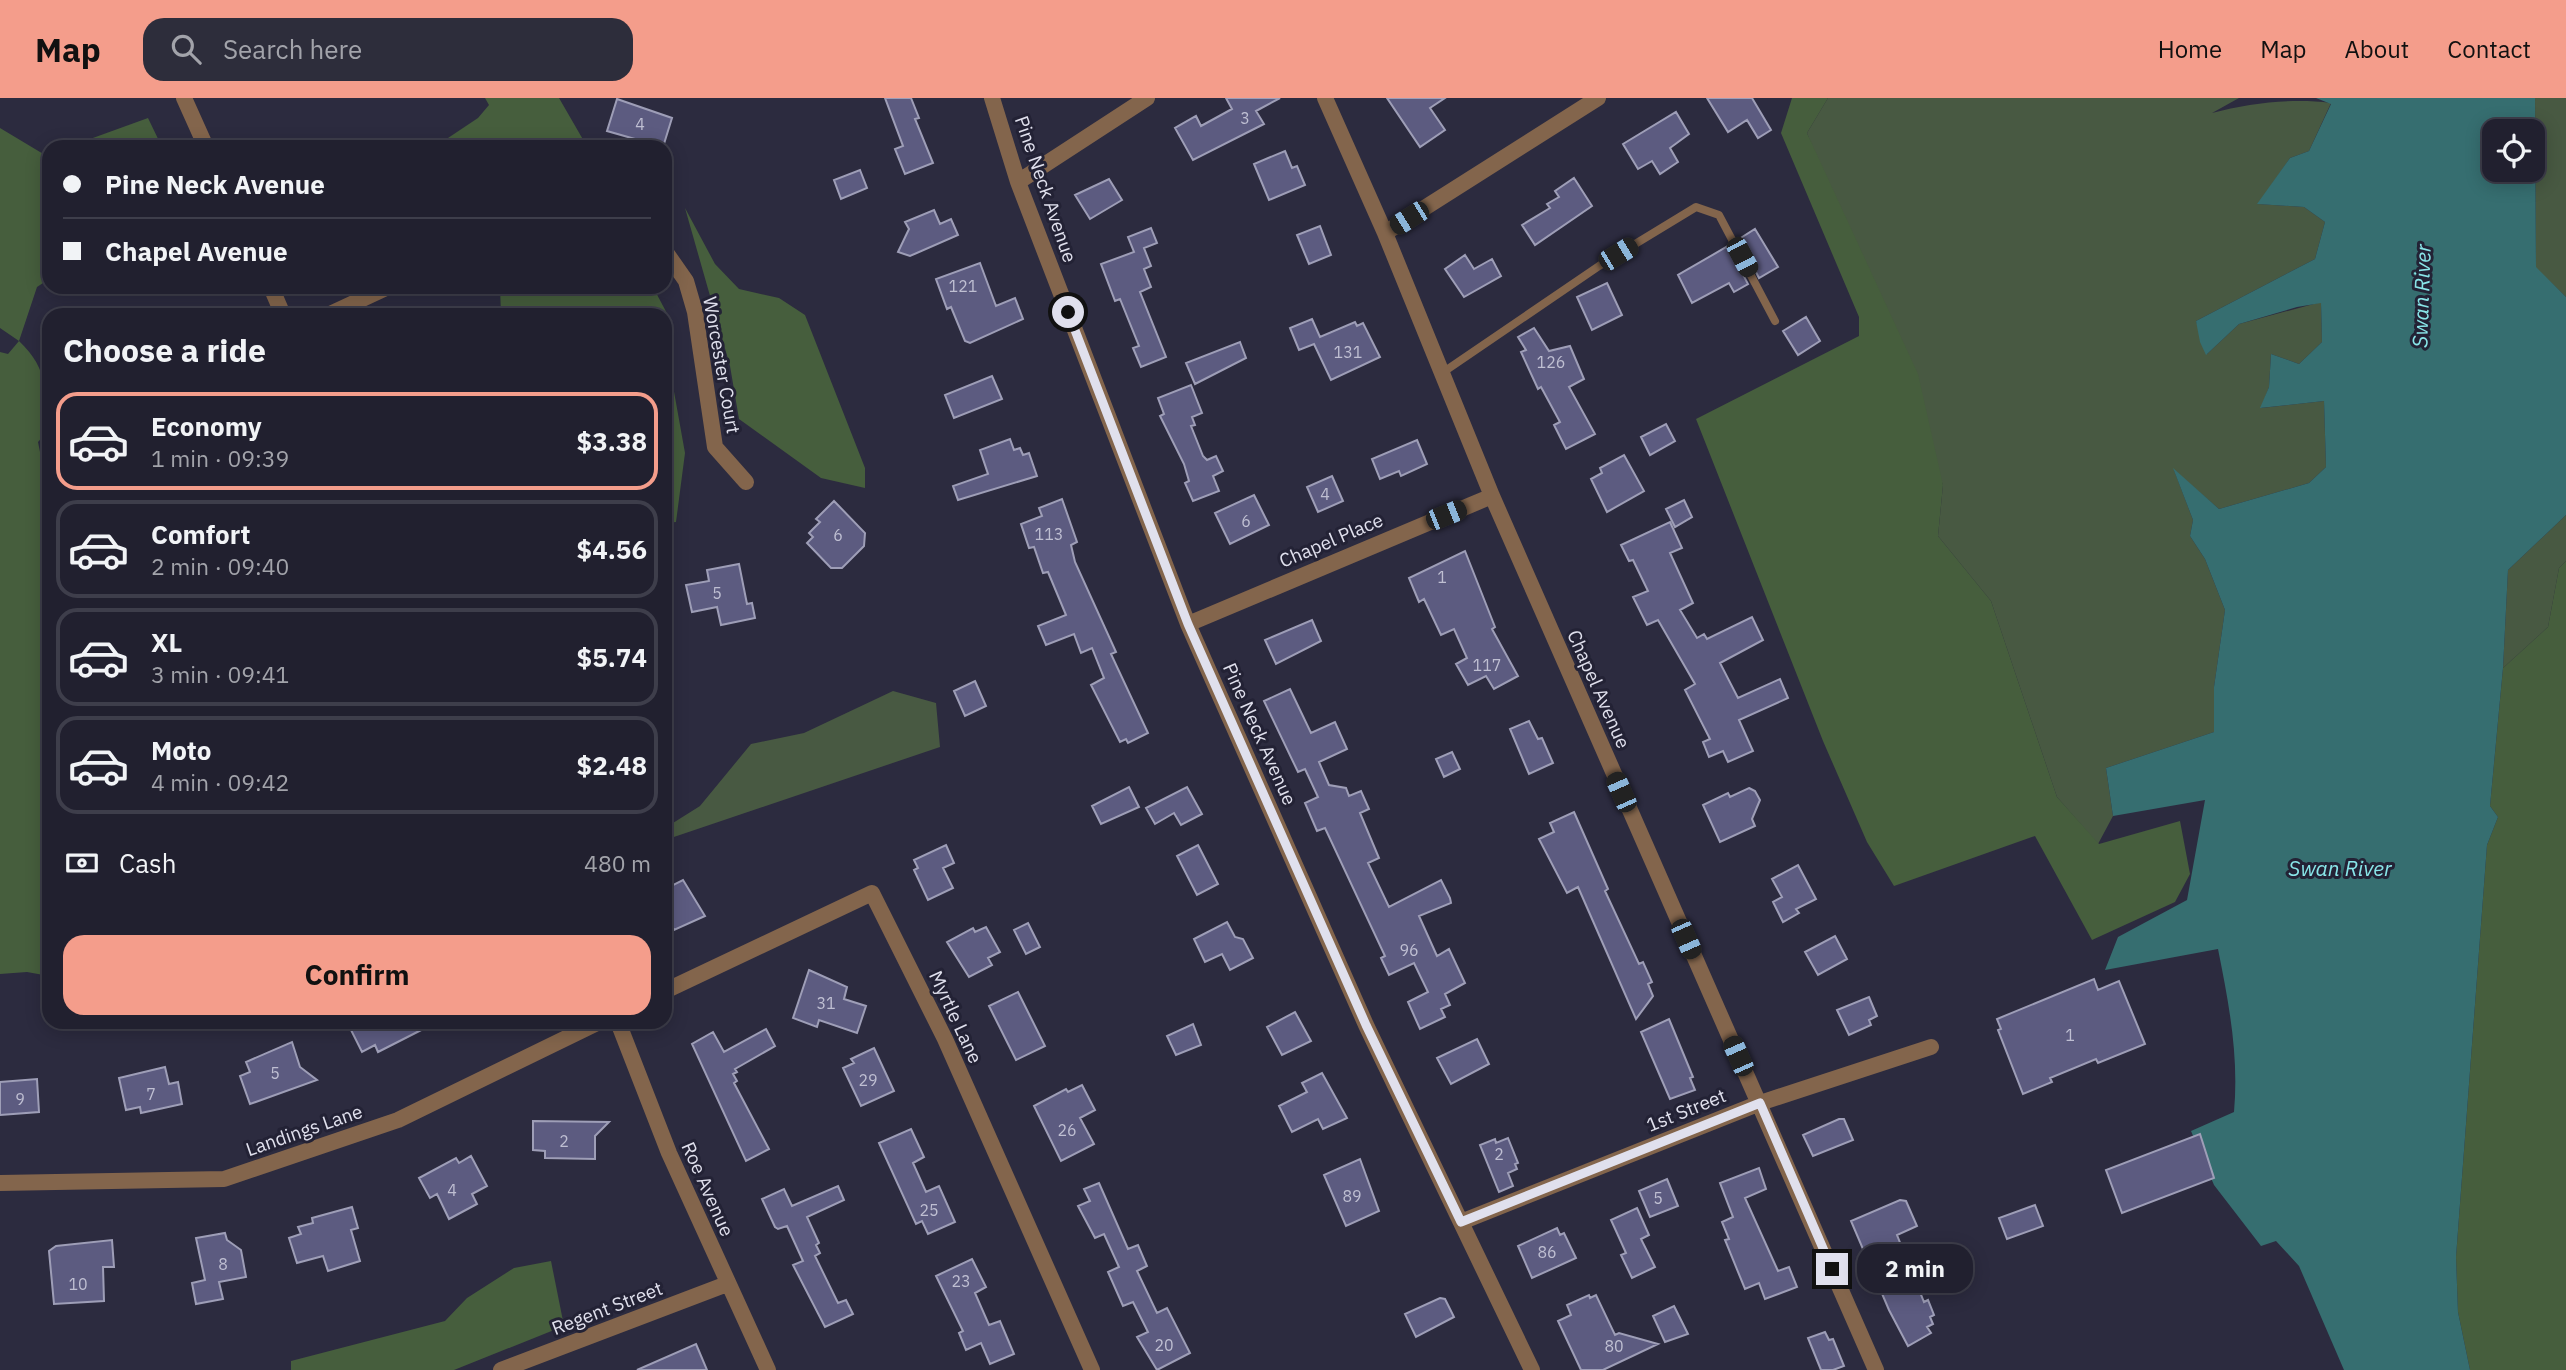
<!DOCTYPE html>
<html lang="en">
<head>
<meta charset="utf-8">
<style>
  :root { --surface:#21202f; --page:#2d2d3b; --text:#f1f3f6; --muted:#a2a3aa; --line:#3e3e4b; --accent:#f49d8b }
  body { margin:0; font-family:"IBM Plex Sans",sans-serif; background:var(--page); color:var(--text); height:100vh; display:flex; flex-direction:column; font-size:26px; white-space:nowrap }
  * { box-sizing:border-box; margin:0 }
  p { font-size:23px; color:var(--muted) }
  .icon { flex:none; width:38px; height:38px; fill:none; stroke:currentColor; stroke-width:2; stroke-linecap:round; stroke-linejoin:round }
  .map { position:relative; flex:1; overflow:hidden }
  .drawer { position:absolute; left:42px; top:210px; width:630px; height:721px; display:flex; flex-direction:column; background:var(--surface); border-radius:21px; box-shadow:0 4px 18px #0003,0 0 0 2px var(--line) }
  .drawer>* { flex:none }
  .top-card { position:absolute; left:42px; top:42px; width:630px; height:154px; border-radius:21px; box-shadow:0 4px 18px #0003,0 0 0 2px var(--line); display:grid; align-content:center; height:154px; padding:0 21px; background:var(--surface) }
  .controls { position:absolute; left:2482px; top:21px; display:grid; gap:14px }
  .controls a { display:grid; place-items:center; width:63px; height:63px; border-radius:14px; background:var(--surface); box-shadow:0 4px 18px #0003,0 0 0 2px var(--line); font-size:35px }
  .end { position:absolute; width:32px; height:32px; margin:-16px; border:9px solid #e0e0ed; background:#111; box-shadow:0 0 0 4px #111 }
  .from { border-radius:50% }
  .bubble { position:absolute; height:49px; border-radius:21px; background:var(--surface); box-shadow:0 4px 18px #0003,0 0 0 2px var(--line); font-size:23px; font-weight:700; line-height:49px; text-align:center }
  .car { position:absolute; width:21px; height:42px; margin:-21px -10px; border-radius:9px; box-shadow:0 0 5px 2px #0007; background:linear-gradient(#222 24%,#8ab4d8 0 40%,#222 0 76%,#8ab4d8 0 86%,#222 0) }
  .top-card b { display:flex; align-items:center; gap:24px; height:66px; font-size:26px }
  .top-card b+b { border-top:2px solid var(--line) }
  .top-card i { width:18px; height:18px; background:var(--text) }
  ul { padding:0; list-style:none }
  li { display:flex; align-items:center; gap:21px; height:98px; margin:0 14px 10px; padding:0 7px; border:4px solid var(--line); border-radius:21px }
  li div { flex:1 }
  li b { display:block; font-size:26px }
  li em { font-style:normal; font-weight:700 }
  li.active { border-color:var(--accent) }
  li>.icon { width:63px; height:63px; stroke-width:1.5 }
  h2 { padding:0 21px; font-size:32px; line-height:84px }
  .pay { display:flex; align-items:center; gap:18px; height:77px; padding:0 21px; font-size:26px }
  .pay p { margin-inline-start:auto }
  .primary-button { display:flex; gap:14px; margin-top:auto; padding:14px 21px }
  .primary-button a { flex:1; height:80px; border-radius:21px; background:var(--accent); color:#111; font-size:28px; font-weight:700; line-height:80px; text-align:center }
  header { display:flex; align-items:center; gap:42px; box-sizing:border-box; height:98px; padding:0 35px; background:var(--accent); color:#111 }
  header strong { font-size:33px }
  nav { display:flex; gap:38px; margin-inline-start:auto; font-size:24px }
  .search { width:490px; height:63px; background:var(--page); display:flex; align-items:center; gap:18px; box-sizing:border-box; padding:0 24px; border-radius:21px; color:var(--muted); font-size:26px }
  .map>svg:first-child { display:block }
</style>
</head>
<body>
<header>
<strong>Map</strong>
<div class="search"><svg class="icon" aria-label="search" viewBox="0 0 24 24"><circle cx="10" cy="10" r="6"/><path d="M15 15l6 6"/></svg>Search here</div>
<nav><a>Home</a><a>Map</a><a>About</a><a>Contact</a></nav>
</header>
<div class="map">
<svg width="2566" height="1272" viewBox="0 0 2566 1272">
  <rect width="100%" height="100%" fill="#2c2b3f"/>
  <path fill="#485942" d="M1828,0H2239L2212,15C2251,5 2292,0 2331,5L2309,53L2290,60L2258,106L2304,109L2325,124L2315,161L2196,223L2207,256L2239,226L2321,204L2322,244L2299,266L2271,256L2269,289L2261,310L2324,303L2326,369L2309,385L2219,411L2174,372L2193,422L2190,438L2205,461L2225,512L2214,589V634L2106,670L2113,718L2098,746L2057,699L1991,503L1938,438L1943,387L1807,35Z
    M2535,0H2566V199L2536,170Z
    M2566,417V463L2559,470L2548,529L2503,570L2508,472Z
    M893,593L936,605L940,649L665,742V730L700,708L751,646L804,635Z"/>
  <path fill="#465e3d" d="M485,0H559L585,45L582,49H447L442,44L478,20L489,7Z
    M1792,0H1828L1807,35L1918,276L1943,387L1938,438L1991,503L2057,699L2099,746L2180,723L2190,776L2175,804L2092,842L2035,738L1894,788L1867,744L1823,643L1696,321L1859,238V219L1781,35Z
    M148,20L162,49H68Z
    M0,30L45,57L49,56V181L37,189L19,243C50,273 45,293 47,334L38,344L49,399V878L27,874L0,876V254L8,256L19,243L0,230Z
    M685,110L715,166L739,191L779,200L805,217L865,370V390L821,380L739,321L730,268Z
    M500,189H653L671,223L673,288L685,355L676,424L665,425V217H501Z
    M2566,463V1272H2470L2458,1214L2456,1159L2487,747L2498,719L2490,708L2503,570L2548,529L2559,470Z
    M551,1163L564,1228L454,1272H291V1263L445,1223L467,1200L514,1170Z"/>
  <path fill="#366e70" fill-rule="evenodd" d="M2316,0H2535L2536,169L2566,199V417L2508,472L2503,570L2490,708L2498,719L2487,747L2456,1159L2458,1214L2470,1272H2344L2299,1168L2276,1143L2261,1148L2214,1087L2191,1033L2234,1014C2239,958 2229,906 2218,851L2105,872L2118,839L2187,802L2205,702L2113,718L2106,670L2214,634V589L2225,512L2205,461L2190,438L2193,422L2173,370L2219,411L2309,385L2326,369L2324,303L2260,310L2269,289L2271,256L2299,266L2322,244L2321,205L2297,209L2239,226L2206,257L2200,244L2196,223L2315,161L2325,124L2304,109L2257,106L2290,60L2309,53L2331,6ZM2494,33H2532V72H2494Z"/>
  <path fill="#5c5b80" stroke="#9e9eb7" stroke-width="2" d="M885,0H911L919,20L915,21L933,65L905,76L895,51L903,48Z
    M1226,0H1280L1256,13L1264,26L1193,62L1175,30L1196,18L1201,28L1232,11Z
    M1387,0H1445L1430,10L1445,32L1420,49Z
    M1707,0H1752L1771,32L1758,40L1747,22L1728,34Z
    M617,1L672,20L663,49L607,33Z
    M1676,14L1689,36L1670,50L1678,64L1660,76L1652,63L1638,71L1623,46Z
    M1285,53L1292,70L1297,68L1305,87L1269,102L1254,66Z
    M860,72L867,90L841,101L834,82Z
    M1574,80L1592,108L1535,147L1522,127L1550,110L1547,106L1559,99L1555,93Z
    M1109,81L1122,102L1090,121L1075,97Z
    M934,112L940,126L951,121L958,137L910,158L898,154L909,131L905,124Z
    M1320,128L1331,157L1309,166L1297,137Z
    M1151,130L1157,145L1144,150L1151,168L1144,171L1151,189L1140,194L1166,259L1141,269L1133,250L1139,248L1120,201L1115,203L1101,166L1134,154L1128,139Z
    M1755,131L1778,169L1759,180L1739,141Z
    M1728,148L1748,186L1734,194L1729,185L1692,205L1678,177Z
    M1465,157L1474,171L1492,161L1501,178L1464,199L1445,171Z
    M980,165L996,208L1015,200L1023,221L970,245L965,243L951,209L947,211L936,181Z
    M1607,185L1622,217L1592,232L1577,199Z
    M1806,219L1820,243L1798,257L1783,233Z
    M1312,221L1320,239L1355,224L1357,228L1363,225L1380,259L1331,282L1314,246L1299,252L1290,230Z
    M1534,230L1549,253L1570,248L1584,281L1569,289L1595,336L1566,351L1554,327L1560,324L1541,289L1538,291L1521,254L1526,252L1518,239Z
    M1240,244L1246,260L1195,286L1186,265Z
    M992,278L1002,301L954,320L945,297Z
    M1191,287L1202,315L1192,319L1195,327L1191,328L1203,358L1207,362L1216,358L1223,373L1213,378L1219,393L1193,403L1185,385L1189,383L1184,366L1160,318L1164,316L1158,300Z
    M1666,326L1675,343L1650,357L1641,339Z
    M1010,341L1014,352L1020,350L1023,357L1029,355L1037,378L958,402L953,388L988,376L980,352Z
    M1417,342L1427,366L1401,378L1399,373L1380,381L1372,361Z
    M1624,357L1644,393L1607,414L1591,381L1602,375L1600,370Z
    M1332,378L1343,403L1318,414L1307,389Z
    M1254,397L1269,427L1230,446L1215,415Z
    M1062,401L1077,444L1071,447L1075,464L1116,554L1111,556L1148,635L1128,645L1126,641L1120,644L1091,587L1104,580L1092,550L1081,555L1074,536L1046,547L1038,528L1066,517L1048,474L1043,475L1034,449L1029,450L1021,426L1042,418L1039,410Z
    M1684,402L1692,419L1675,429L1666,411Z
    M834,403L865,435L864,448L842,470H831L807,445L813,439L809,435L820,424L816,421Z
    M1670,424L1682,450L1670,455L1693,505L1680,512L1697,540L1704,536L1707,541L1752,519L1763,542L1720,565L1738,600L1780,581L1788,600L1739,622L1753,653L1728,664L1723,653L1709,659L1703,644L1710,641L1685,592L1695,586L1658,522L1647,527L1633,499L1648,493L1633,462L1629,463L1621,447Z
    M1465,453L1495,529L1492,531L1518,578L1494,591L1486,578L1468,587L1456,566L1467,560L1454,531L1441,537L1424,501L1419,504L1409,480Z
    M739,466L747,506L752,505L755,520L721,527L717,509L692,514L686,487L709,483L707,472Z
    M1312,522L1321,543L1276,566L1265,542Z
    M975,583L986,608L965,618L954,593Z
    M1290,591L1311,635L1335,624L1347,651L1319,664L1329,687L1346,690L1349,698L1361,693L1369,711L1360,715L1379,760L1368,765L1389,809L1441,782L1450,800L1451,805L1419,818L1437,858L1449,851L1465,885L1445,896L1450,907L1441,911L1445,919L1420,931L1408,904L1428,894L1414,865L1389,877L1381,860L1385,858L1325,730L1317,733L1305,705L1318,699L1305,671L1298,674L1264,603Z
    M1529,623L1538,641L1542,640L1553,665L1529,676L1510,631Z
    M1452,654L1460,671L1444,679L1436,661Z
    M1129,689L1139,709L1101,726L1092,708Z
    M1187,689L1202,716L1181,727L1174,715L1155,726L1146,710Z
    M1749,690L1755,693L1760,702L1752,721L1755,728L1720,744L1703,707L1728,695L1730,699Z
    M1574,714L1608,791L1605,793L1639,866L1643,864L1652,884L1648,886L1653,898L1636,921L1578,789L1567,795L1539,741L1554,734L1550,725Z
    M946,747L954,765L943,770L953,790L928,802L914,772L918,770L914,762Z
    M1198,747L1218,786L1197,797L1177,758Z
    M1798,767L1816,801L1796,811L1799,815L1783,824L1773,804L1782,799L1772,781Z
    M683,782L705,818L674,832L665,813V791Z
    M1227,824L1235,839L1243,841L1253,860L1230,872L1222,856L1205,864L1194,841Z
    M1028,825L1040,849L1026,856L1014,832Z
    M986,829L1000,854L988,860L992,867L969,879L947,844L973,830L975,834Z
    M1835,838L1847,861L1818,877L1805,854Z
    M809,872L847,889L844,901L866,908L857,935L819,922L817,929L793,920Z
    M2094,881L2098,892L2119,883L2145,946L2098,965L2096,961L2050,980L2052,984L2023,996L1998,932L2001,931L1997,921Z
    M1018,894L1045,948L1016,962L989,908Z
    M1869,899L1877,918L1869,922L1871,927L1849,937L1837,912Z
    M1295,914L1311,943L1282,957L1267,929Z
    M1669,921L1693,979L1690,980L1695,992L1670,1001L1641,934Z
    M347,924H437L378,954L375,947L362,954Z
    M1193,926L1201,947L1176,957L1167,938Z
    M766,931L775,948L735,971L737,974L733,976L737,983L734,985L769,1051L746,1063L692,946L713,934L724,954Z
    M1477,941L1489,966L1451,986L1437,960Z
    M292,944L300,969L317,982L250,1006L240,978L250,974L246,964Z
    M874,950L894,993L861,1008L843,970L854,965L851,961Z
    M165,969L169,986L178,984L182,1006L141,1015L140,1009L126,1012L119,980Z
    M1322,975L1347,1020L1323,1031L1318,1021L1292,1034L1279,1008L1307,994L1302,985Z
    M37,981L39,1014L0,1017V984Z
    M1082,987L1095,1012L1080,1020L1094,1046L1061,1063L1034,1008L1066,991L1068,994Z
    M1839,1021H1844L1853,1042L1813,1058L1803,1037Z
    M533,1023L609,1024L595,1038V1061L545,1060V1053L533,1052Z
    M911,1031L924,1059L913,1065L926,1094L939,1088L955,1124L928,1136L922,1123L916,1126L879,1045Z
    M2200,1036L2214,1080L2122,1115L2106,1072Z
    M1508,1040L1518,1065L1515,1066L1517,1071L1508,1075L1513,1088L1499,1094L1480,1047L1495,1041L1496,1045Z
    M471,1058L487,1088L472,1096L477,1106L449,1121L437,1096L430,1100L419,1080L456,1060L459,1065Z
    M1360,1061L1379,1113L1346,1128L1324,1077Z
    M1759,1070L1766,1091L1745,1100L1778,1173L1789,1169L1797,1189L1765,1201L1759,1185L1745,1191L1725,1142L1729,1141L1722,1124L1733,1119L1720,1085Z
    M1667,1081L1678,1108L1650,1119L1639,1093Z
    M1099,1085L1128,1151L1138,1147L1147,1168L1137,1173L1157,1215L1167,1210L1190,1255L1157,1272L1137,1239L1148,1234L1133,1204L1123,1208L1108,1174L1119,1169L1104,1136L1095,1140L1078,1108L1090,1103L1084,1091Z
    M838,1088L844,1102L807,1119L819,1145L816,1147L820,1155L815,1158L838,1205L846,1202L853,1216L825,1229L793,1167L803,1163L787,1128L778,1131L775,1129L762,1101L784,1091L792,1108Z
    M1900,1102L1906,1103L1917,1128L1897,1137L1924,1204L1928,1202L1934,1217L1930,1219L1933,1226L1927,1229L1931,1235L1908,1248L1889,1212L1851,1123Z
    M2035,1107L2043,1128L2007,1141L1999,1120Z
    M352,1109L358,1130L351,1132L360,1163L328,1173L323,1158L297,1165L289,1140L301,1136L298,1129L313,1125L312,1120Z
    M1637,1110L1649,1137L1641,1141L1655,1169L1632,1180L1621,1157L1626,1155L1611,1122Z
    M1557,1130L1560,1137L1564,1135L1576,1160L1532,1180L1518,1148Z
    M225,1135L227,1142L241,1152L246,1179L219,1184L223,1201L196,1206L192,1185L205,1182L196,1140Z
    M112,1142L114,1169H103L104,1203L54,1206L49,1153L56,1148Z
    M972,1161L986,1189L975,1195L989,1227L1000,1223L1014,1256L990,1266L981,1245L966,1252L959,1235L963,1233L936,1178Z
    M1589,1197L1590,1200L1596,1197L1615,1237L1619,1235L1658,1246L1603,1272H1581L1558,1223L1571,1217L1567,1207Z
    M1440,1200L1445,1201L1454,1219L1416,1239L1405,1216Z
    M1674,1208L1688,1236L1665,1244L1653,1218Z
    M1825,1234L1829,1242L1833,1241L1844,1268L1833,1272H1821L1808,1240Z
    M696,1246L707,1272H637Z"/>
  <g fill="none" stroke-linecap="round" stroke-linejoin="round">
    <path stroke="#83654c" stroke-width="8" d="M1442,275L1599,168L1696,109L1719,117L1775,223"/>
    <path stroke="#83654c" stroke-width="16" d="M184,0L206,49
      M992,0L1018,84L1188,526L1366,927L1532,1272
      M1325,0L1385,135L1492,398L1876,1272
      M1018,84L1147,0
      M1385,135L1598,0
      M665,153L686,183L695,214L715,349L746,384
      M271,189L283,217
      M328,217L388,189
      M1188,526L1492,398
      M665,893L872,795L945,941L1092,1272
      M618,924L669,1055L768,1272
      M0,1085L224,1081L398,1022L599,924
      M1461,1124L1760,1005L1931,949
      M501,1272L727,1186"/>
  </g>
  <g fill="none" stroke-linecap="round" stroke-linejoin="round">
    <path stroke="#e0e0ed" stroke-width="9" d="M1068,214L1188,526L1366,927L1461,1124L1760,1005L1832,1171"/>
  </g>
  <g text-anchor="middle" dominant-baseline="central" stroke-width="6" stroke-linejoin="round" paint-order="stroke">
    <g font-size="16" fill="#bfbfd2">
      <text x="1245" y="20">3</text>
      <text x="640" y="26">4</text>
      <text x="963" y="188">121</text>
      <text x="1348" y="254">131</text>
      <text x="1551" y="264">126</text>
      <text x="1325" y="396">4</text>
      <text x="1246" y="423">6</text>
      <text x="1049" y="436">113</text>
      <text x="838" y="437">6</text>
      <text x="1442" y="479">1</text>
      <text x="717" y="495">5</text>
      <text x="1487" y="567">117</text>
      <text x="1409" y="852">96</text>
      <text x="826" y="905">31</text>
      <text x="2070" y="937">1</text>
      <text x="275" y="975">5</text>
      <text x="868" y="982">29</text>
      <text x="151" y="996">7</text>
      <text x="20" y="1001">9</text>
      <text x="1067" y="1032">26</text>
      <text x="564" y="1043">2</text>
      <text x="1499" y="1056">2</text>
      <text x="452" y="1092">4</text>
      <text x="1352" y="1098">89</text>
      <text x="1658" y="1100">5</text>
      <text x="929" y="1112">25</text>
      <text x="1547" y="1154">86</text>
      <text x="223" y="1166">8</text>
      <text x="961" y="1183">23</text>
      <text x="78" y="1186">10</text>
      <text x="1164" y="1247">20</text>
      <text x="1614" y="1248">80</text>
    </g>
    <g font-size="19" fill="#e0e0ed" stroke="#232235">
      <text transform="translate(1046 91) rotate(71)">Pine Neck Avenue</text>
      <text transform="translate(722 267) rotate(80)">Worcester Court</text>
      <text transform="translate(1331 442) rotate(-23)">Chapel Place</text>
      <text transform="translate(1599 591) rotate(66)">Chapel Avenue</text>
      <text transform="translate(1260 636) rotate(66)">Pine Neck Avenue</text>
      <text transform="translate(956 919) rotate(65)">Myrtle Lane</text>
      <text transform="translate(1686 1012) rotate(-22)">1st Street</text>
      <text transform="translate(304 1032) rotate(-19)">Landings Lane</text>
      <text transform="translate(708 1091) rotate(66)">Roe Avenue</text>
      <text transform="translate(607 1210) rotate(-21)">Regent Street</text>
    </g>
    <g font-size="21" font-style="italic" fill="#89e6e9" stroke="#232235">
      <text transform="translate(2421 198) rotate(-88)">Swan River</text>
      <text x="2340" y="770">Swan River</text>
    </g>
  </g>
</svg>
<div class="controls">
<a><svg class="icon" aria-label="locate" viewBox="0 0 24 24"><circle cx="12" cy="12" r="6"/><path d="M12 2v4M12 18v4M2 12h4M18 12h4"/></svg></a>
</div>
<i class="end from" style="left:1068px;top:214px"></i>
<i class="end" style="left:1832px;top:1171px"></i>
<div class="bubble" style="left:1857px;top:1146px;width:116px">2 min</div>
<i class="car" style="left:1409px;top:120px;rotate:238deg"></i>
<i class="car" style="left:1618px;top:156px;rotate:59deg"></i>
<i class="car" style="left:1742px;top:159px;rotate:152deg"></i>
<i class="car" style="left:1446px;top:417px;rotate:68deg"></i>
<i class="car" style="left:1621px;top:694px;rotate:336deg"></i>
<i class="car" style="left:1686px;top:841px;rotate:156deg"></i>
<i class="car" style="left:1738px;top:958px;rotate:336deg"></i>
<div class="top-card">
<b><i class="from"></i>Pine Neck Avenue</b>
<b><i></i>Chapel Avenue</b>
</div>
<section class="drawer">
<h2>Choose a ride</h2>
<ul>
<li class="active"><svg class="icon" aria-label="car" viewBox="0 0 24 24"><path d="M5 17H2v-5l4-1 3-4h7l3 4 3 1v5h-3M9 17h6M6 11h13"/><circle cx="7" cy="17" r="2"/><circle cx="17" cy="17" r="2"/></svg><div><b>Economy</b><p>1 min · 09:39</p></div><em>$3.38</em></li>
<li><svg class="icon" aria-label="car" viewBox="0 0 24 24"><path d="M5 17H2v-5l4-1 3-4h7l3 4 3 1v5h-3M9 17h6M6 11h13"/><circle cx="7" cy="17" r="2"/><circle cx="17" cy="17" r="2"/></svg><div><b>Comfort</b><p>2 min · 09:40</p></div><em>$4.56</em></li>
<li><svg class="icon" aria-label="car" viewBox="0 0 24 24"><path d="M5 17H2v-5l4-1 3-4h7l3 4 3 1v5h-3M9 17h6M6 11h13"/><circle cx="7" cy="17" r="2"/><circle cx="17" cy="17" r="2"/></svg><div><b>XL</b><p>3 min · 09:41</p></div><em>$5.74</em></li>
<li><svg class="icon" aria-label="car" viewBox="0 0 24 24"><path d="M5 17H2v-5l4-1 3-4h7l3 4 3 1v5h-3M9 17h6M6 11h13"/><circle cx="7" cy="17" r="2"/><circle cx="17" cy="17" r="2"/></svg><div><b>Moto</b><p>4 min · 09:42</p></div><em>$2.48</em></li>
</ul>
<div class="pay"><svg class="icon" aria-label="cash" viewBox="0 0 24 24"><path d="M3 7h18v10H3z"/><circle cx="12" cy="12" r="2"/></svg>Cash<p>480 m</p></div>
<div class="primary-button"><a>Confirm</a></div>
</section>
</div>
</body>
</html>
